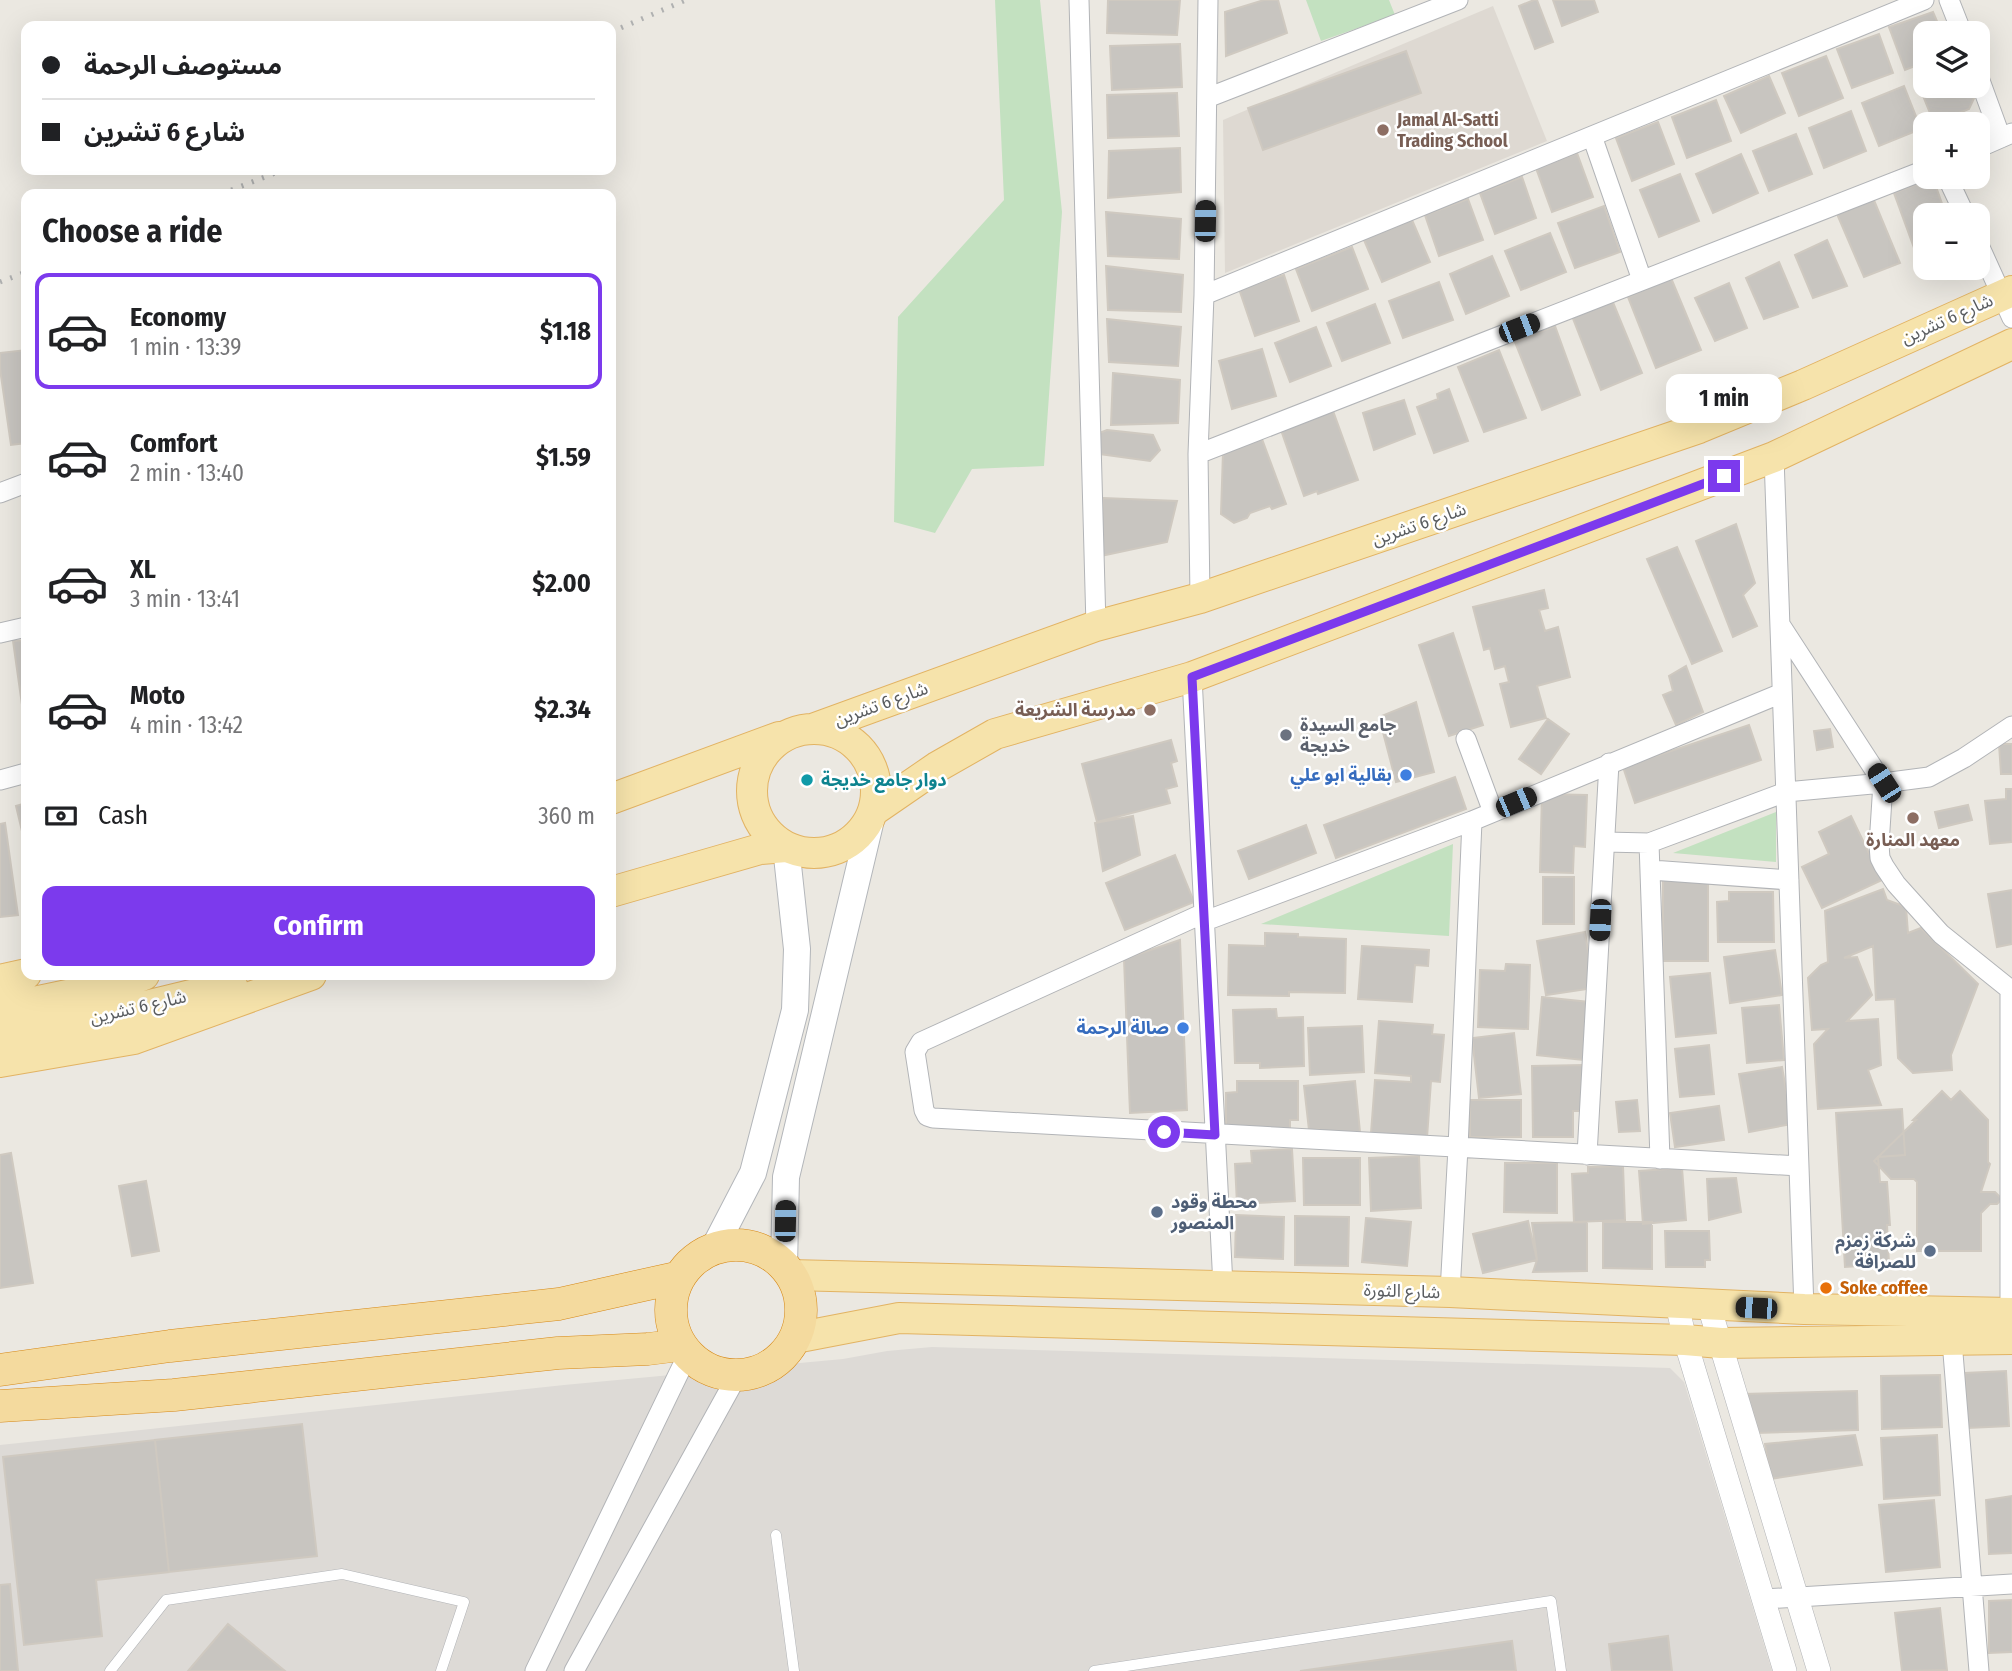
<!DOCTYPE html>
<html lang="en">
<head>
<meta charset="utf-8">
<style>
  :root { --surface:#fff; --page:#f6f6f6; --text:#202124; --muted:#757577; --line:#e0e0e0; --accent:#7c3aed }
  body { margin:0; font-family:"Fira Sans Condensed","Noto Sans Arabic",sans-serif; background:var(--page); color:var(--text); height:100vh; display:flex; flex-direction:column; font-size:26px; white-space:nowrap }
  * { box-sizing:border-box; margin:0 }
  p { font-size:23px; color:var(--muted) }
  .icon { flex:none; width:38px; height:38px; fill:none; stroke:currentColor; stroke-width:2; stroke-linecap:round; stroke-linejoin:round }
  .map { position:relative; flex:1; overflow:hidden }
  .drawer { position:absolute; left:21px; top:189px; width:595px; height:791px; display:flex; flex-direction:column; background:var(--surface); border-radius:14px; box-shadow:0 7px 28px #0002 }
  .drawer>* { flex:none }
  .banner { position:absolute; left:21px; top:21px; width:595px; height:154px; border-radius:14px; box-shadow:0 7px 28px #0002; display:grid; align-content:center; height:154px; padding:0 21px; background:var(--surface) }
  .fabs { position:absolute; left:1913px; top:21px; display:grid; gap:14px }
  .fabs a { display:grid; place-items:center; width:77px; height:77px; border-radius:14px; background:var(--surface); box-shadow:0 7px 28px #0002; font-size:35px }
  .end { position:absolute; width:32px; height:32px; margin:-16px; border:9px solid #7c3aed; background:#fff; box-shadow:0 0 0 4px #fff }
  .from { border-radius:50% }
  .bubble { position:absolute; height:49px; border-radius:14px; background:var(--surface); box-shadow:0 7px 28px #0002; font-size:23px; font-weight:700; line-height:49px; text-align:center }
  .car { position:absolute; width:21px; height:42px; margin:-21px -10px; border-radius:9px; box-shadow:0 0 5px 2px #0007; background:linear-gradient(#222 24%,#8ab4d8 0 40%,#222 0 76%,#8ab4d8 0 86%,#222 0) }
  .banner b { display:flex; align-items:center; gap:24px; height:66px; font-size:26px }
  .banner b+b { border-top:2px solid var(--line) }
  .banner i { width:18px; height:18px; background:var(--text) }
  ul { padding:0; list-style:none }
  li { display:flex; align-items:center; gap:21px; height:116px; margin:0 14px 10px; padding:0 7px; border:4px solid transparent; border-radius:14px }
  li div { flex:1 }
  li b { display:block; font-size:26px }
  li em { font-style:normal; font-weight:700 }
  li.current { border-color:var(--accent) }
  li>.icon { width:63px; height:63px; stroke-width:1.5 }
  h2 { padding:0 21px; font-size:32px; line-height:84px }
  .pay { display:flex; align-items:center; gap:18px; height:77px; padding:0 21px; font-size:26px }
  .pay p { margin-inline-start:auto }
  .button { display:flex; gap:14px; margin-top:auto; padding:14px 21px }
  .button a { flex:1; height:80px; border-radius:14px; background:var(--accent); color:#fff; font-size:28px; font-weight:700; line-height:80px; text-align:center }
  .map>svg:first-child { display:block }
</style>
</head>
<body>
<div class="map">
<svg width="2012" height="1671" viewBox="0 0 2012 1671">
  <rect width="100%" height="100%" fill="#ebe8e1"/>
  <path fill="#dddad6" d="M932,1347L1670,1368L1684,1382L1772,1671H0V1445L564,1385L843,1359L887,1351Z"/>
  <path fill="#ded9d2" d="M1493,6L1547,141L1225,273L1223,120Z"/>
  <path fill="#c3e1c0" d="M995,0H1040L1062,212L1044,466L972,469L935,533L894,522L898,317L1004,200Z
    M1306,0H1389L1395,15L1321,41Z
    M1776,812V862L1673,853Z
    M1453,844L1449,936L1261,924Z"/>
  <path fill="#c8c5c0" stroke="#cfc9c0" stroke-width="2" d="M1108,0H1180L1177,35L1107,33Z
    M1264,0H1278L1287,33L1226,56L1225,12Z
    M1534,0H1537L1553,42L1535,49L1519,6Z
    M1553,0H1594L1598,12L1562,26Z
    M1933,12L1942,33H1925V62L1905,70L1889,27Z
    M1879,34L1893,73L1852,88L1837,49Z
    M1180,44L1182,87L1112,90L1110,46Z
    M1406,51L1421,93L1263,150L1248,108Z
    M1826,56L1843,98L1799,116L1782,73Z
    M1925,72V86H1974L1977,92L1969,109L1934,123L1915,76Z
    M1769,76L1785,113L1741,133L1724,96Z
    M1904,86L1921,129L1879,146L1862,103Z
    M1177,93L1179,136L1108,138L1107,95Z
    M1716,100L1731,141L1687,158L1672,117Z
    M1851,111L1866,151L1824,168L1809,128Z
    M1658,122L1674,164L1632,181L1616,138Z
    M1796,134L1812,174L1769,191L1753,151Z
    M1180,148L1181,192L1108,198L1109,151Z
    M1577,153L1593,197L1552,212L1536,168Z
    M1741,154L1758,193L1713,213L1696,174Z
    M1680,174L1699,221L1659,237L1640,190Z
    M1522,177L1536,218L1495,234L1480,193Z
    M1933,178L1946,215H1925V253L1917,256L1894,193Z
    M1873,198L1900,263L1864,277L1837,214Z
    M1468,199L1483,240L1439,256L1425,215Z
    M1604,206L1620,252L1575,268L1558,223Z
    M1106,212L1181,219L1179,259L1108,256Z
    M1412,220L1430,262L1382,282L1364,240Z
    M1550,233L1566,272L1521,290L1505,251Z
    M1827,240L1847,286L1813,298L1795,255Z
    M1352,247L1368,289L1312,311L1296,269Z
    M1492,256L1509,296L1466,314L1450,274Z
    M1779,262L1798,307L1764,319L1746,278Z
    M1106,266L1183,275L1181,312L1108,310Z
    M1284,275L1299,321L1255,336L1239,289Z
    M1671,278L1701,350L1656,368L1628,297Z
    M1439,282L1453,320L1403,338L1389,301Z
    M1729,283L1747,328L1715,341L1695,298Z
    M1612,300L1642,373L1601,390L1572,316Z
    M1375,304L1390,343L1342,361L1327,323Z
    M1107,319L1181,327L1178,366L1109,362Z
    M1555,326L1580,395L1542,410L1515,342Z
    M1316,327L1331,366L1290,382L1275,343Z
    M1262,349L1276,396L1232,409L1219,361Z
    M26,350V443L11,445L0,369V353Z
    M1499,350L1526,418L1484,432L1458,367Z
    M1113,373L1180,380L1178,423L1111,425Z
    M1449,389L1468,441L1434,453L1417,407L1438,399L1437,394Z
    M1404,400L1415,434L1374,450L1363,413Z
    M1332,408L1358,480L1318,494L1317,491L1304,496L1281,430Z
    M1107,430L1153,435L1160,450L1150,461L1100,454L1097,434Z
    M1262,439L1286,504L1272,509L1270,506L1250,513L1247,518L1234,523L1221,514L1223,452Z
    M1103,498L1177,501L1167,542L1101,556Z
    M1736,524L1755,583L1743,595L1757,626L1733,637L1696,541Z
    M1677,547L1722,651L1692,664L1647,559Z
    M1544,590L1548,608L1539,610L1545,631L1558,627L1570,677L1537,686L1546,718L1511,727L1500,684L1509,682L1505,666L1495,669L1490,648L1484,650L1473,607Z
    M1453,633L1483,725L1449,736L1419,645Z
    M26,640V733L13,641Z
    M1686,666L1703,712L1676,725L1663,695L1673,691L1669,676Z
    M1416,702L1434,772L1396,782L1379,717Z
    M1548,719L1569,734L1541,774L1519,759Z
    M1749,725L1761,760L1635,803L1623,767Z
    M1830,729L1833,747L1817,750L1814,731Z
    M1171,740L1177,761L1171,763L1177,786L1166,789L1170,803L1097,822L1082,764Z
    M1999,744H2012V774H2001Z
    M1455,777L1466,809L1336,858L1324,825Z
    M2006,789H2012V842L1990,844L1985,801L2006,799Z
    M1542,794L1587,795L1585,847L1574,846L1573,873L1540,872Z
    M26,803V848L16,806Z
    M1968,805L1972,820L1939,828L1935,812Z
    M1133,816L1140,855L1103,871L1095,823Z
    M1851,816L1882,880L1822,908L1802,867L1829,854L1819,832Z
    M5,823L18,915L0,917V824Z
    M1306,825L1316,853L1249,879L1238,851Z
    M1175,855L1194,902L1125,930L1106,883Z
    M1663,876H1708V961H1663Z
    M1543,877H1574V924H1543Z
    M1883,889L1887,900L1906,907L1908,933L1921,928L1978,984L1951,1055L1952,1070L1913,1073L1898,1058L1895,999L1876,1000L1873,946L1844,958L1857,957L1872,995L1847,1021L1878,1019L1881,1065L1868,1070L1881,1105L1818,1109L1814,1044L1828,1029L1812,1030L1808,978L1821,965L1828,962L1825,911Z
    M2012,890V944L1997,947L1988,894Z
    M1729,892H1773L1774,942H1718L1717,902L1729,901Z
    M1585,932L1594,988L1546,995L1537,941Z
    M1265,933L1298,934V937L1346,939L1345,993L1289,992V996L1228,995L1229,945L1265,946Z
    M1180,940L1187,1110L1130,1113L1124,959Z
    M1362,946L1429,950L1428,966L1415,965L1412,1002L1358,999Z
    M1775,950L1782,995L1730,1003L1724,957Z
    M1506,964L1530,965L1528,1029L1478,1027L1480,970L1505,971Z
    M1710,973L1716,1033L1676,1037L1670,977Z
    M1542,997L1589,1002L1583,1060L1537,1055Z
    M1779,1005L1784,1060L1747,1063L1742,1008Z
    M1276,1009L1277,1018L1303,1017L1304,1066L1260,1068V1063H1235L1233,1010Z
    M1379,1021L1433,1025L1432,1034L1444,1035L1440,1082L1431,1081L1427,1138L1371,1133L1375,1080L1411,1082V1076L1375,1073Z
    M1362,1026L1364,1072L1310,1075L1308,1028Z
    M1514,1033L1521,1094L1479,1098L1472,1038Z
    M1709,1045L1714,1094L1680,1097L1675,1049Z
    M1583,1065L1584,1111H1573V1137H1533L1532,1066Z
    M1782,1067L1792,1124L1749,1132L1739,1074Z
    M1237,1081H1298V1120H1290V1130L1226,1131V1093L1237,1092Z
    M1355,1081L1360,1132L1320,1135L1319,1129L1309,1130L1304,1086Z
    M1942,1091L1951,1100L1960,1091L1988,1120V1162L1990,1164L1981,1192H1995L2002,1199L1997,1204H1990L1981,1213V1251H1917V1182L1914,1179H1891L1874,1161L1916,1120H1913Z
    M1470,1100H1521V1137H1470Z
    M1637,1100L1640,1131L1619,1132L1616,1102Z
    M1719,1106L1724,1140L1675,1147L1670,1113Z
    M1902,1109L1905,1155L1878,1157L1880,1182H1887L1890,1225H1887L1889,1264L1845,1267L1836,1113Z
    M1292,1149L1295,1201L1237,1204L1235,1164L1252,1163L1251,1151Z
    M11,1153L33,1283L0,1288V1155Z
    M1419,1156L1421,1208L1371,1211L1369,1158Z
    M1303,1158H1360V1205H1304Z
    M1505,1163H1557V1213L1504,1212Z
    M1623,1166L1625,1220L1574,1222L1572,1174L1588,1173V1167Z
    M1682,1168L1686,1220L1643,1224L1639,1171Z
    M1736,1178L1741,1212L1709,1220L1707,1179Z
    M146,1181L159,1251L132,1256L119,1186Z
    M1236,1215L1284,1217L1283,1259L1235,1257Z
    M1295,1216L1349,1217L1348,1266L1295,1265Z
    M1366,1218L1411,1222L1407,1266L1362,1262Z
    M1528,1221L1537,1260L1483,1273L1473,1234Z
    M1587,1222V1271L1533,1272L1537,1260L1532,1223Z
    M1603,1222H1652V1269L1603,1268Z
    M1665,1231H1709L1710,1260H1705V1267H1666Z
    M2006,1371L2009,1426L1968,1428L1965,1373Z
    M1940,1375L1942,1427L1882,1429L1881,1376Z
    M1857,1391L1858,1430L1756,1433L1744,1394Z
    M302,1424L317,1556L169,1572L155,1440Z
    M1855,1435L1862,1465L1770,1479L1765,1444Z
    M1937,1435L1940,1495L1884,1499L1881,1438Z
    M155,1440L169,1572L96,1580L102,1636L24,1645L3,1457Z
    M2012,1496V1553L1989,1554L1986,1500Z
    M1934,1500L1940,1567L1886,1572L1879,1505Z
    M10,1584L18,1671H0V1585Z
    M2012,1600V1652L1989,1653V1601Z
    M1940,1608L1947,1670L1902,1671L1895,1613Z
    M228,1624L285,1671H188Z
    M1668,1636L1672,1671H1612L1609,1644Z
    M1512,1641L1516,1671H1300Z"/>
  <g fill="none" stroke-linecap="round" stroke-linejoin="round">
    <defs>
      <path id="service" d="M776,1535L794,1671
        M110,1671L166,1600L342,1574L464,1602L441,1671
        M1094,1671L1551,1601L1561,1671"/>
      <path id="minor" d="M1079,0L1096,626
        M1949,0L1962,33
        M1978,75L2001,138
        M1207,98L1458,0
        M1592,136L1642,280
        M1978,148L2012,133
        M1947,177L1965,215
        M1978,243L2012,318
        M1204,295L1924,0
        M1198,454L1925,170
        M1774,457L1804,1309
        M0,493L26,483
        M1200,598L1198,454L1204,295L1208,0
        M1781,626L1883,783L1929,777L1964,758L2012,726
        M0,633L26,627
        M1192,677L1223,1286
        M1466,739L1493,812
        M0,780L26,773
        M1605,842L1649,843L1786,792L1883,783L1879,845L1880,858L1884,866L1896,884L1941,934L2012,991
        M1649,843L1660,1159
        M1651,870L1789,880
        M1204,913L921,1042L915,1052L924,1110L927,1116L933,1118L1799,1166
        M1205,921L1472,821L1782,693
        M2010,991V1313
        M1587,1155L1609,763
        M1450,1292L1458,1148L1472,821
        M1952,1341L1979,1671
        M1764,1599L2012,1584
        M535,1671L688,1354
        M574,1671L737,1376"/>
      <path id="tertiary" d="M1677,1304L1685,1340L1785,1671
        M1709,1306L1819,1671"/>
      <path id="secondary" d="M713,1250L753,1173L795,1010L797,949L786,847
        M784,1266L786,1177L873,811"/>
      <path id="primary" d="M815,728L1096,626L1200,598L1699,428L1803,385L2012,291
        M752 791a62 62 0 1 1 124 0a62 62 0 1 1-124 0Z
        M611,799L779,737
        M873,811L937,767L995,734L1192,677L1774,457L2012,344
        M611,892L760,849L786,847
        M0,980L26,974
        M0,1009L120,984L144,975
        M0,1036L129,1010L232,985
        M0,1062L134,1039L311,975
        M791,1275L1450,1292L1804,1309L2012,1313
        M795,1338L899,1318L1685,1340L1721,1343L2012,1339"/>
      <path id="trunk" d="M671 1310a65 65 0 1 1 130 0a65 65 0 1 1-130 0Z
        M0,1370L170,1346L559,1304L680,1277
        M0,1406L174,1395L558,1353L648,1349L680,1345"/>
    </defs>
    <use href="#service" stroke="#b2b4b7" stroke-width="11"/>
    <use href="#minor" stroke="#b2b4b7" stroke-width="21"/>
    <use href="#tertiary" stroke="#b2b4b7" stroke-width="24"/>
    <use href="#secondary" stroke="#b3b6ba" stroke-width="28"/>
    <use href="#primary" stroke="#e2b363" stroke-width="32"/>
    <use href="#trunk" stroke="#d68816" stroke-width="33"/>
    <use href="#service" stroke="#fff" stroke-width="10"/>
    <use href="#minor" stroke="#fff" stroke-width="19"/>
    <use href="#tertiary" stroke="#fff" stroke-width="23"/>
    <use href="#secondary" stroke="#fff" stroke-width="26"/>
    <use href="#primary" stroke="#f6e3ab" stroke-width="30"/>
    <use href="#trunk" stroke="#f4da9e" stroke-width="32"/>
    <path stroke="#b0b1b1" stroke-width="5" stroke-dasharray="2 9" stroke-linecap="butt" d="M611,32L686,0
      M221,194L283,170
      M0,282L26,272"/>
  </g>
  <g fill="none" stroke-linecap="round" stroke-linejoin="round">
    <path stroke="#7c3aed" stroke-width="9" d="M1164,1132L1215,1135L1192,677L1724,476"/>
  </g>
  <g fill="#8d6e63" stroke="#fff" stroke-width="2.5">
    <circle cx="1383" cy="130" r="7"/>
    <circle cx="1150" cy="710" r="7"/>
    <circle cx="1913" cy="818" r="7"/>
  </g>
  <circle fill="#6b7280" stroke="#fff" stroke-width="2.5" cx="1286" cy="735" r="7"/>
  <g fill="#3f7fe0" stroke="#fff" stroke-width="2.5">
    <circle cx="1406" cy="775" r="7"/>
    <circle cx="1183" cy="1028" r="7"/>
  </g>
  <circle fill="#0f9aa8" stroke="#fff" stroke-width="2.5" cx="807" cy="780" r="7"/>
  <g fill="#5c6f8a" stroke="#fff" stroke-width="2.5">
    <circle cx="1157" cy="1212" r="7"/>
    <circle cx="1930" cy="1251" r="7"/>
  </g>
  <circle fill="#e8710a" stroke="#fff" stroke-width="2.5" cx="1826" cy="1288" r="7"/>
  <g text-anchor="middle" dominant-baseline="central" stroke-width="5" stroke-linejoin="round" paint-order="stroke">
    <g font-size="18" font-weight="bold" fill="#785e54" stroke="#fff" text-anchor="start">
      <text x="1397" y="120">Jamal Al-Satti<tspan x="1397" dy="21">Trading School</tspan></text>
      <text x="1136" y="710" text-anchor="end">مدرسة الشريعة</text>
      <text x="1913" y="840" text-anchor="middle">معهد المنارة</text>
    </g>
    <g font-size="18" fill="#5a5d60" stroke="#fff">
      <text transform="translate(1947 319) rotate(-24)">شارع 6 تشرين</text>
      <text transform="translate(1419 524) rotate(-19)">شارع 6 تشرين</text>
      <text transform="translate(881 704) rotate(-20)">شارع 6 تشرين</text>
      <text transform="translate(138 1007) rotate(-13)">شارع 6 تشرين</text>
      <text transform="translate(1402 1291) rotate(2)">شارع الثورة</text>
    </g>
    <g font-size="18" font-weight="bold" fill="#5b616d" stroke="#fff" text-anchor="start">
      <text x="1300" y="725">جامع السيدة<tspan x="1300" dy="21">خديجة</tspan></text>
    </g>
    <g font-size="18" font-weight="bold" fill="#366cbe" stroke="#fff" text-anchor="end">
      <text x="1392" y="775">بقالية ابو علي</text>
      <text x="1169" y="1028">صالة الرحمة</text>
    </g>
    <g font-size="18" font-weight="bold" fill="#0d838f" stroke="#fff" text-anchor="start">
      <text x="821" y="780">دوار جامع خديجة</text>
    </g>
    <g font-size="18" font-weight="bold" fill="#4e5e75" stroke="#fff" text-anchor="start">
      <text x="1171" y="1202">محطة وقود<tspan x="1171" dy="21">المنصور</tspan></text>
      <text x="1916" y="1241" text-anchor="end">شركة زمزم<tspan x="1916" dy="21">للصرافة</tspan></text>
    </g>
    <g font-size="18" font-weight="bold" fill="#c56008" stroke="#fff" text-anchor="start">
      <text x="1840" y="1288">Soke coffee</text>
    </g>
  </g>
</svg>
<div class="fabs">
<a><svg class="icon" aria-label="layers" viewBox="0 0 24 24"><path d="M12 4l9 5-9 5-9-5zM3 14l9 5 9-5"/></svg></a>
<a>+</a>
<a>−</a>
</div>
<i class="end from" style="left:1164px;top:1132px"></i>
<i class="end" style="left:1724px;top:476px"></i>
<div class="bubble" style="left:1666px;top:374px;width:116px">1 min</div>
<i class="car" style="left:1205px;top:221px;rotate:1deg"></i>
<i class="car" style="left:1519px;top:328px;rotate:69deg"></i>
<i class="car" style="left:1884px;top:783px;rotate:327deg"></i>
<i class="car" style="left:1516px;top:802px;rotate:67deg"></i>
<i class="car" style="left:1600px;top:920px;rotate:183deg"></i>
<i class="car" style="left:785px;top:1221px;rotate:1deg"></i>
<i class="car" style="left:1756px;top:1308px;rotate:273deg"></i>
<div class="banner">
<b><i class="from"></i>مستوصف الرحمة</b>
<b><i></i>شارع 6 تشرين</b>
</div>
<section class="drawer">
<h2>Choose a ride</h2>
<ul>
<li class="current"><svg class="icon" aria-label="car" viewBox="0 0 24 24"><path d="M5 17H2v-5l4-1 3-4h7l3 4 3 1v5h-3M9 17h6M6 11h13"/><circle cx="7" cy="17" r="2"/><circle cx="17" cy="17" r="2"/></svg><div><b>Economy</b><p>1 min · 13:39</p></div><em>$1.18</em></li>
<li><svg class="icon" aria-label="car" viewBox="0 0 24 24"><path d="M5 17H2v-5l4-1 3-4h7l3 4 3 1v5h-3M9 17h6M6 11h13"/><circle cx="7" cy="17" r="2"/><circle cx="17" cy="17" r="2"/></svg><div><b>Comfort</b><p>2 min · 13:40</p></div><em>$1.59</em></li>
<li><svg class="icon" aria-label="car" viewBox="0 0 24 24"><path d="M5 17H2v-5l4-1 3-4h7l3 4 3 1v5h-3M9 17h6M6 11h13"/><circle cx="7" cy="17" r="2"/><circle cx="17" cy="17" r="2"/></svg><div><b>XL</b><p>3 min · 13:41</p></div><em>$2.00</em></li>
<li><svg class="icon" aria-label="car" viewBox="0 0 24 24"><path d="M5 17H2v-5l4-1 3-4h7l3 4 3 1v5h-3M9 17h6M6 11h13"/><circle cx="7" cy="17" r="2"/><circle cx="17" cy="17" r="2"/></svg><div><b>Moto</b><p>4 min · 13:42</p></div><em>$2.34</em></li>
</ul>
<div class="pay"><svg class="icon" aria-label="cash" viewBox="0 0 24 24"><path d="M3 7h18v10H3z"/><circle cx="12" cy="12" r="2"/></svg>Cash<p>360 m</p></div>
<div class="button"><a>Confirm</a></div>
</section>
</div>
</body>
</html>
